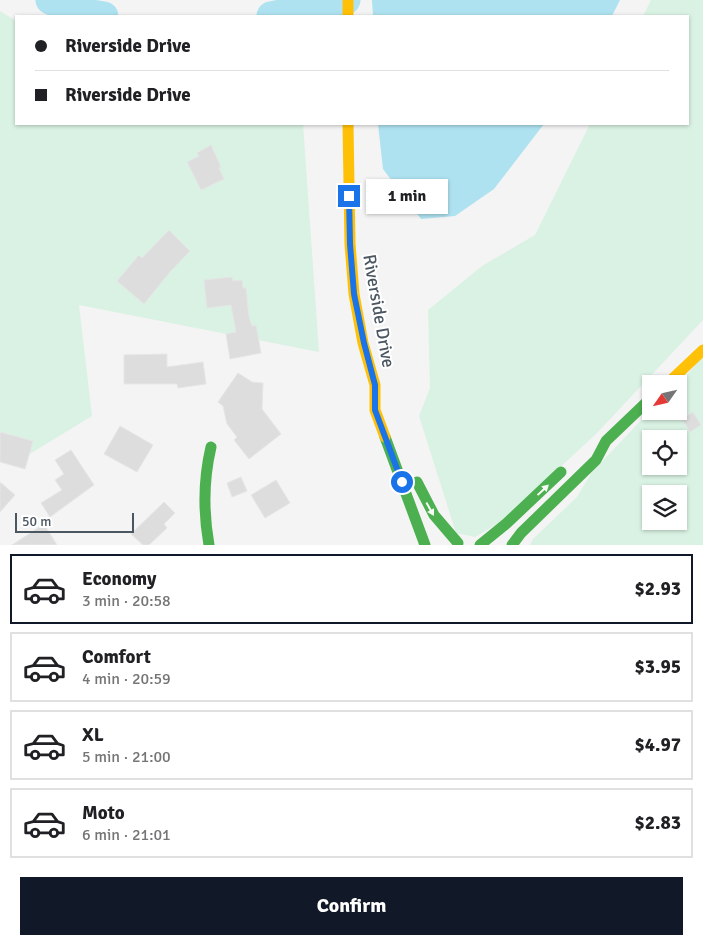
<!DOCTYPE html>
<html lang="en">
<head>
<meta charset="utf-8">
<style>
  :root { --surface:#fff; --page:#f2f2f2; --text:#202124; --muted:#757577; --line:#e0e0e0; --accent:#111827 }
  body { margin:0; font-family:Signika,sans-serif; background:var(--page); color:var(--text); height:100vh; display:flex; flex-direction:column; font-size:19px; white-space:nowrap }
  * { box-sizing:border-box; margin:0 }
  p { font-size:16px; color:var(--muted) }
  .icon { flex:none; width:28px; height:28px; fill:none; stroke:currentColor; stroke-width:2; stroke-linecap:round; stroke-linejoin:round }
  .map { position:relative; height:545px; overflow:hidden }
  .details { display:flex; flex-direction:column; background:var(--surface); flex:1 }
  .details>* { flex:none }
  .top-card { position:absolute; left:15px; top:15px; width:674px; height:110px; border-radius:0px; box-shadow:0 1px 4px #0004; display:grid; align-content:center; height:110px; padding:0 20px; background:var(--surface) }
  .needle { width:32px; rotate:236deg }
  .fabs { position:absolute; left:642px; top:375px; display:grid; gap:10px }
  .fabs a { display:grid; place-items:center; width:45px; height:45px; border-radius:0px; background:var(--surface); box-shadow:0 1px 4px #0004; font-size:25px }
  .scale { position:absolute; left:15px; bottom:12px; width:119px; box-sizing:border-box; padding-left:5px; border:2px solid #4a5661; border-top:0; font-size:14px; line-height:18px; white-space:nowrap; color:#4a5661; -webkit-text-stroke:4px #fff; paint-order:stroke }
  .end { position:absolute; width:22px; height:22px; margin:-11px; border:6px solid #1a73e8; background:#fff; box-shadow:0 0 0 2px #fff }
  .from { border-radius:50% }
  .bubble { position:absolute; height:35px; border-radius:0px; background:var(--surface); box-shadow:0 1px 4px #0004; font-size:16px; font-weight:800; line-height:35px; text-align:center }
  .top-card b { display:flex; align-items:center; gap:18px; height:48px; font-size:19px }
  .top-card b+b { border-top:1px solid var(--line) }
  .top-card i { width:12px; height:12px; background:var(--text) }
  ul { padding:9px 0 0; list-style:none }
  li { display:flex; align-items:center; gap:15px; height:70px; margin:0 10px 8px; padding:0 10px; border:2px solid var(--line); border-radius:0px }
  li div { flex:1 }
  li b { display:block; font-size:19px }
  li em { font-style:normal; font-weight:800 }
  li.current { border-color:var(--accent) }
  li>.icon { width:45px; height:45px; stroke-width:1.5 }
  .primary-button { display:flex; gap:10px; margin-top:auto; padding:10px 20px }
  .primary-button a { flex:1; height:58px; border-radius:0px; background:var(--accent); color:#fff; font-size:20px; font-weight:800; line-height:58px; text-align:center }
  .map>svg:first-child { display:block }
</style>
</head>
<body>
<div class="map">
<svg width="703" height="545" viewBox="0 0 703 545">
  <rect width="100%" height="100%" fill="#f4f4f4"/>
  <path fill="#d9f2e3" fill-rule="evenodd" d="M651,0H703V320L597,433L502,521L475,537L456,533L419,416L430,388L428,310L482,266L535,235L590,124H688V16H643Z
    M0,11L16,21V124H303L319,352L79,305L92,416L28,455L0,439Z
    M703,356V545H530L533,539L577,497L592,472L651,410L679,411V384ZM651,439H679V466H651ZM651,494H679V521H651Z"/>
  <path fill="#aee2f0" d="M372,0H620L612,16H373Z
    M378,124H544L494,189L455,216L421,219L383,169Z"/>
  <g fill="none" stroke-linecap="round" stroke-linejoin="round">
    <path stroke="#aee2f0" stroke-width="29" d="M50,0L79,12L104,16
      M271,16L346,0"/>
  </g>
  <path fill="#ddddde" stroke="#e5e6e7" d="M211,145L221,167L219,168L224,179L201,190L187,162L199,156L197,153Z
    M169,230L190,251L169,273L144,304L117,281L139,255L142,258Z
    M232,277L233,281L242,280L243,288H246L249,317L252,326L256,325L261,353L230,359L226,334L236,332L231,305L207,308L204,280Z
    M167,354V367L203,362L206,384L178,388L177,384H124V355Z
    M238,373L252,382L263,383L262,409L281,434L249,459L234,440L237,437L227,424L223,406L218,402Z
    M693,412L701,425L690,432L682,419Z
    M120,426L153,445L137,472L104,454Z
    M0,432L33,441L25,469L0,462Z
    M71,450L94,485L50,517L41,503L62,490L55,480L64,474L55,460Z
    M241,477L247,491L232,497L227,483Z
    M276,480L290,503L265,518L251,495Z
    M0,482L15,495L0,512Z
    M164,502L175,513L164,524L167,528L149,545H143L131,534Z
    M44,524L57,545H12Z"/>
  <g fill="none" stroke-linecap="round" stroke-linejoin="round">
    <path stroke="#4caf50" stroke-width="11" d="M385,437L425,545
      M417,482L434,515L458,543
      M209,545C203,511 203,481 211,447
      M480,545L507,523L561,472
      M512,545L521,533L596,460L606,441L651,398"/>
    <path stroke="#ffc107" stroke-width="11" d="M348,0V16
      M348,124L350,244L354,294L363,343L375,385V410L385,437
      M667,384L703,350"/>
  </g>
  <defs><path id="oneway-solid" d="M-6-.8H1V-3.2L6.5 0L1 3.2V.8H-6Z" transform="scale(1.25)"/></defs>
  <g fill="#f6fbf6">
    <use href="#oneway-solid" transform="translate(543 490) rotate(-43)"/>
    <use href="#oneway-solid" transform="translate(430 509) rotate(61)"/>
  </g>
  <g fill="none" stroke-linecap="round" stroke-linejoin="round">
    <path stroke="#1a73e8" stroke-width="6" d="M349,196L350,244L354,294L364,343L375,385V410L402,482"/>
  </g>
  <g text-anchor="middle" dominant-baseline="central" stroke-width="4" stroke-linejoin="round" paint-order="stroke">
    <g font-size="18" fill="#4a5661" stroke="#fff">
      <text transform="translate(379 311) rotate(80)">Riverside Drive</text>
    </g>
  </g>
</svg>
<div class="fabs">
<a><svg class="needle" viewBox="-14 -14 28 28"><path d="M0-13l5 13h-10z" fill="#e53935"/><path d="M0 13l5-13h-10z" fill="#757577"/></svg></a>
<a><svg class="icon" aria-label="locate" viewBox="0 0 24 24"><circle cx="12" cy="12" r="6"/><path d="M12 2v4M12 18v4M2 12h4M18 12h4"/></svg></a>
<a><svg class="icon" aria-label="layers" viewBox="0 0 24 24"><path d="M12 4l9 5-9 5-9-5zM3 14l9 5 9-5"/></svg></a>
</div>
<div class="scale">50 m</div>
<i class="end from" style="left:402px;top:482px"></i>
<i class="end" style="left:349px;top:196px"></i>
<div class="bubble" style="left:366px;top:179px;width:82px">1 min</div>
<div class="top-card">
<b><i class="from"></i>Riverside Drive</b>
<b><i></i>Riverside Drive</b>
</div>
</div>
<section class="details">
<ul>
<li class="current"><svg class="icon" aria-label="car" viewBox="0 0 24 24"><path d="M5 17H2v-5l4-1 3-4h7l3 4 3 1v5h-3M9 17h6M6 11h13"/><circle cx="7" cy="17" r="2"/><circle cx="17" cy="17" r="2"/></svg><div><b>Economy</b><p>3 min · 20:58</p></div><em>$2.93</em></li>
<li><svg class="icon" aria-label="car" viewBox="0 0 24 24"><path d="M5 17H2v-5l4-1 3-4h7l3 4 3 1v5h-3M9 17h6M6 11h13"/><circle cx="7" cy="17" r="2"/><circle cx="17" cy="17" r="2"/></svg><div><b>Comfort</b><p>4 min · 20:59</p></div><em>$3.95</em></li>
<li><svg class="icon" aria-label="car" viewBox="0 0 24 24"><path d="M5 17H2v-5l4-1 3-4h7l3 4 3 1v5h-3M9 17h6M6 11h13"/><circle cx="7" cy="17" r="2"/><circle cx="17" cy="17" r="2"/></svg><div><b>XL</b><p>5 min · 21:00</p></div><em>$4.97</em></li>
<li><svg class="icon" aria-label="car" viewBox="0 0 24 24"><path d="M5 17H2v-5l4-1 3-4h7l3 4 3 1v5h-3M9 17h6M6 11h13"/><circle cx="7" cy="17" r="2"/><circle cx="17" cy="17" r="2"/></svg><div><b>Moto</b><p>6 min · 21:01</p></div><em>$2.83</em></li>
</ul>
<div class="primary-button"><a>Confirm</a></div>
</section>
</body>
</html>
